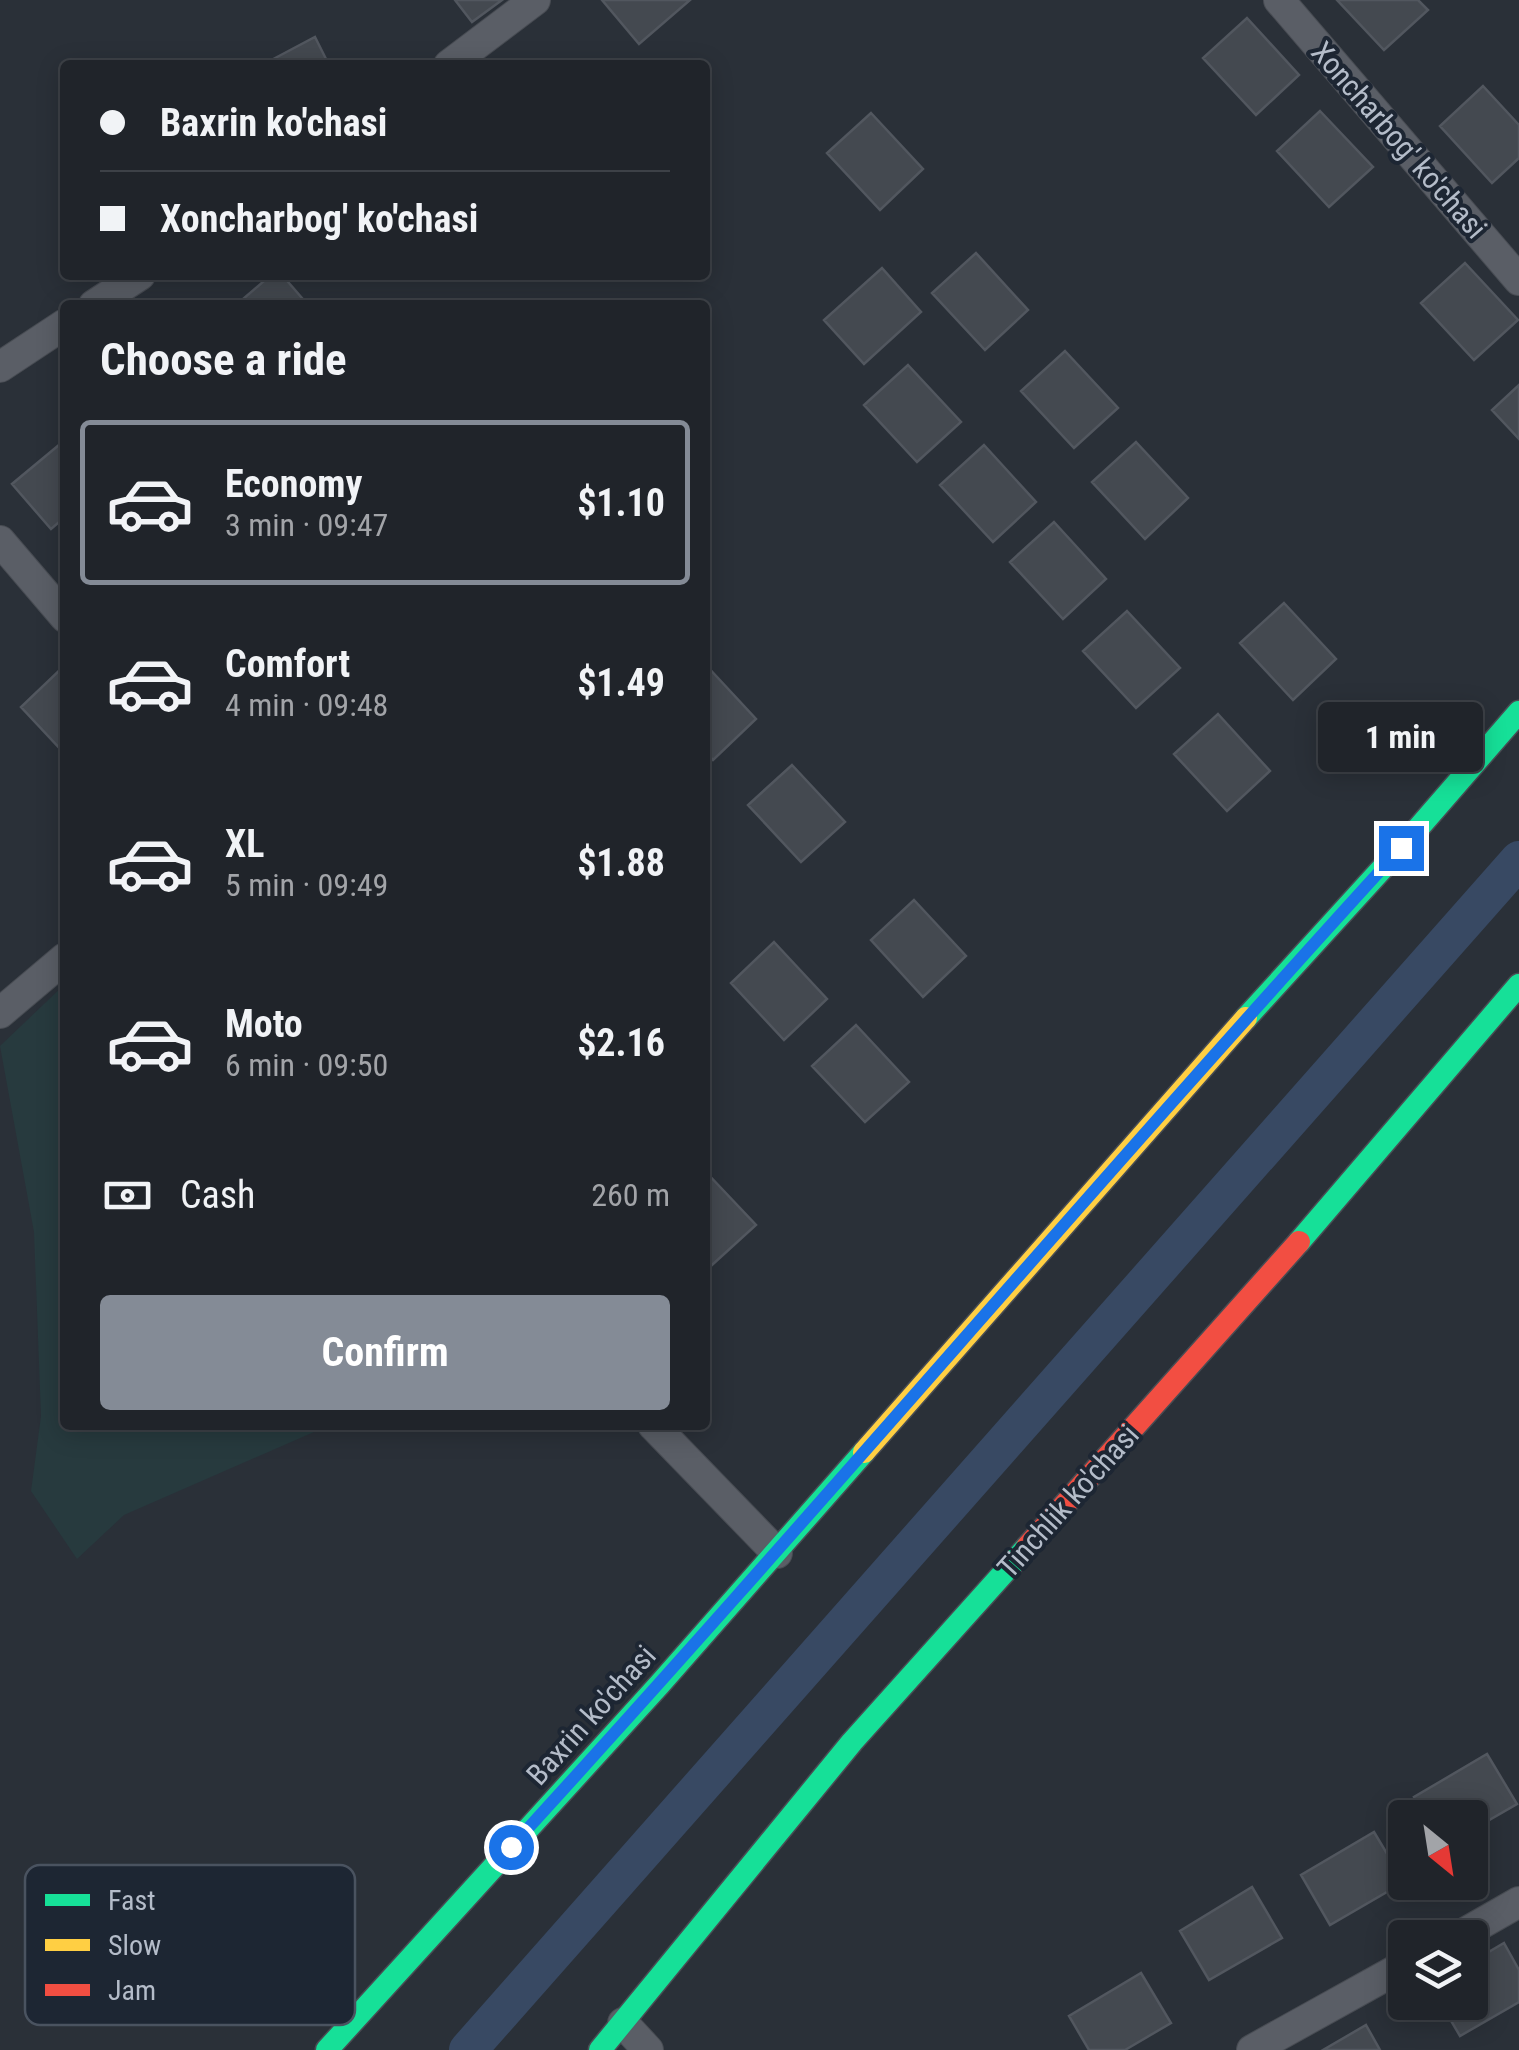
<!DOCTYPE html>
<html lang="en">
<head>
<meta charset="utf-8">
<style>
  :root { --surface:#20242a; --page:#2d3036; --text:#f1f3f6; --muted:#a2a4a8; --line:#3d4147; --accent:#848b96 }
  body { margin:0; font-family:"Roboto Condensed",sans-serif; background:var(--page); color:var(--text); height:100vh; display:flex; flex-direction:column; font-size:38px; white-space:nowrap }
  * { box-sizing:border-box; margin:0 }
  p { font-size:32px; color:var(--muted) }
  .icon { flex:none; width:55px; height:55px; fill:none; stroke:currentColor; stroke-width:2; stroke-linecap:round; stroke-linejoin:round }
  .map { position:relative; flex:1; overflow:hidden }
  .sheet { position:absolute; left:60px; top:300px; width:650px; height:1130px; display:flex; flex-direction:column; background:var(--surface); border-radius:10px; box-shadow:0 5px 25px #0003,0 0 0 2px var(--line) }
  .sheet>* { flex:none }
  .guide { position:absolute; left:60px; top:60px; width:650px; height:220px; border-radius:10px; box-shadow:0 5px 25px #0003,0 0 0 2px var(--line); display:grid; align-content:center; height:220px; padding:0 40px; background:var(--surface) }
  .needle { width:65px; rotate:150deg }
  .buttons { position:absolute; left:1388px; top:1800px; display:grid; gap:20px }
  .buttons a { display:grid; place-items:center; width:100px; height:100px; border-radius:10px; background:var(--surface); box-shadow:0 5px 25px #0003,0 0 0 2px var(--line); font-size:50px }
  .end { position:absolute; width:45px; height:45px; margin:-22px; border:12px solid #1a73e8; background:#fff; box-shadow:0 0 0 5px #fff }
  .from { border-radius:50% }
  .bubble { position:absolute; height:70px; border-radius:10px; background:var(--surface); box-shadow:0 5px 25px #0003,0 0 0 2px var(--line); font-size:32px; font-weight:700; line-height:70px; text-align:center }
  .guide b { display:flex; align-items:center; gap:35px; height:95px; font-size:38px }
  .guide b+b { border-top:2px solid var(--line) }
  .guide i { width:25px; height:25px; background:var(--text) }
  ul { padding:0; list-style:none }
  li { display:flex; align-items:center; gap:30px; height:165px; margin:0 20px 15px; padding:0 20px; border:5px solid transparent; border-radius:10px }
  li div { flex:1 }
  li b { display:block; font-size:38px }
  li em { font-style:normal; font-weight:700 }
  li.current { border-color:var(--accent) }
  li>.icon { width:90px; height:90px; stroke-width:1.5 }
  h2 { padding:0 40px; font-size:45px; line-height:120px }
  .pay { display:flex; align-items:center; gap:25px; height:110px; padding:0 40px; font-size:38px }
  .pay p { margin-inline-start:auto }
  .button { display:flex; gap:20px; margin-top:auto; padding:20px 40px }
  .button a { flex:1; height:115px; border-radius:10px; background:var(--accent); color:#fff; font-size:40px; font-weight:700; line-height:115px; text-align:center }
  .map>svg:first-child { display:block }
</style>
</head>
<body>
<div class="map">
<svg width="1519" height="2050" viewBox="0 0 1519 2050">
  <rect width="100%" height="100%" fill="#2a3038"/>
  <path fill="#273a3e" d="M65,984V1425H330L124,1515L77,1559L31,1491L41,1416L34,1232L0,1046Z"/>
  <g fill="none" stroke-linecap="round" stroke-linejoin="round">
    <path stroke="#384963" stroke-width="38" d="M468,2050L1519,860"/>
  </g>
  <path fill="#444950" stroke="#52575f" stroke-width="2.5" d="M455,0H502L472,22Z
    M602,0H690L639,44Z
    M1337,0H1418L1428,10L1384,50Z
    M1247,18L1299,75L1256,115L1203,58Z
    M315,37L329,65H262Z
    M1483,86L1519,125V158L1492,183L1440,126Z
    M1320,111L1373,167L1329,207L1277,151Z
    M871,113L923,169L880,210L827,153Z
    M976,253L1028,310L985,350L932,293Z
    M1465,263L1518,320L1474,360L1421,303Z
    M882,268L921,312L864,364L824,320Z
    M271,275H282L308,305H236Z
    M1065,351L1118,408L1074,448L1021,391Z
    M908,365L961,422L917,462L864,405Z
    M1519,385V439L1492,410Z
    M65,440V517L51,529L12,484Z
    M1136,442L1188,498L1145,539L1092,482Z
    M984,445L1036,502L993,542L940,485Z
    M1054,522L1106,579L1063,619L1010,562Z
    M1284,603L1336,659L1293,700L1240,643Z
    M1127,611L1180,668L1136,708L1083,651Z
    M705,664L756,719L713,760L705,752Z
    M64,666L65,667V754L21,707Z
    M1218,714L1270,771L1227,811L1174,754Z
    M792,765L845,822L801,862L748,805Z
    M914,900L966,956L923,997L871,940Z
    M774,942L827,999L784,1040L731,983Z
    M856,1025L909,1082L865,1122L812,1066Z
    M705,1171L756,1225L712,1265L705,1258Z
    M1487,1754L1517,1804L1470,1831V1818H1426L1414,1797Z
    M1374,1832L1404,1882L1330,1925L1301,1875Z
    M1252,1887L1282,1938L1209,1980L1180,1931Z
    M1504,1943L1519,1970V2002L1460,2036L1440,2002H1470V1963Z
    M1141,1973L1171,2023L1125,2050H1089L1069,2016Z
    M1366,2025L1380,2050H1323Z"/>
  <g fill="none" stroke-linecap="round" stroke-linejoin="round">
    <defs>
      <path id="street" d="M1279,0L1519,280
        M449,65L535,0
        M94,305L140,275
        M0,367L65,324
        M0,541L65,617
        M0,1013L65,958
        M653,1425L777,1553
        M1456,1938L1519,1902
        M623,2023L648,2050
        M1252,2050L1405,1965"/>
      <path id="fast" d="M1246,1018L1401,848L1519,712
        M1299,1242L1519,985
        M327,2050L659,1685L864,1452
        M600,2050L852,1742L1027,1547"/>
      <path id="slow" d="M864,1452L1246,1018"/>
      <path id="jam" d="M1027,1547L1299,1242"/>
    </defs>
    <use href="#street" stroke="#484c53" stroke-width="32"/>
    <use href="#fast" stroke="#484c53" stroke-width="25"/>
    <use href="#slow" stroke="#484c53" stroke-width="25"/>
    <use href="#jam" stroke="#484c53" stroke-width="25"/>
    <use href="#street" stroke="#5a5e66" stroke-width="30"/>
    <use href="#fast" stroke="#16e098" stroke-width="22"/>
    <use href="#slow" stroke="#ffcf43" stroke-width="22"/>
    <use href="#jam" stroke="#f24e42" stroke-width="22"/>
  </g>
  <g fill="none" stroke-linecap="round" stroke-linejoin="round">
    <path stroke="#1a73e8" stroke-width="12" d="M511,1847C812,1518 1100,1177 1401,848"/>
  </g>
  <g text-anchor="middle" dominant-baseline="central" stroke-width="8" stroke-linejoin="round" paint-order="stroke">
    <g font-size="30" fill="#b4bcc9" stroke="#1d2633">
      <text transform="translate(1399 140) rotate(49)">Xoncharbog' ko'chasi</text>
      <text transform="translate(1068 1501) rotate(-48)">Tinchlik ko'chasi</text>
      <text transform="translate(591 1715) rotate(-48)">Baxrin ko'chasi</text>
    </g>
  </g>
  <rect x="25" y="1865" width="330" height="160" rx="15" fill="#1d2633" stroke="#4a5360" stroke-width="2.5"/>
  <rect x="45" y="1894" width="45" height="12" fill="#16e098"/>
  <rect x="45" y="1939" width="45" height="12" fill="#ffcf43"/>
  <rect x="45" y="1984" width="45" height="12" fill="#f24e42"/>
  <g font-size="28" fill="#b4bcc9">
    <text x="108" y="1910">Fast</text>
    <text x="108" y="1955">Slow</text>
    <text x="108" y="2000">Jam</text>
  </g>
</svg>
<div class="buttons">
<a><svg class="needle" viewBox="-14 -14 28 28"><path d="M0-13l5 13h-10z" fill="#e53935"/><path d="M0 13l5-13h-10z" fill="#a2a4a8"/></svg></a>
<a><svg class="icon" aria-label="layers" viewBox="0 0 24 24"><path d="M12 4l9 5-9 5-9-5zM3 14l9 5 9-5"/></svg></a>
</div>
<i class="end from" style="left:511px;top:1847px"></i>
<i class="end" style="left:1401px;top:848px"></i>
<div class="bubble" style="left:1318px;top:702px;width:165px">1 min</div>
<div class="guide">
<b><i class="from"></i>Baxrin ko'chasi</b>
<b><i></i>Xoncharbog' ko'chasi</b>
</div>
<section class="sheet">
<h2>Choose a ride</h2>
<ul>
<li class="current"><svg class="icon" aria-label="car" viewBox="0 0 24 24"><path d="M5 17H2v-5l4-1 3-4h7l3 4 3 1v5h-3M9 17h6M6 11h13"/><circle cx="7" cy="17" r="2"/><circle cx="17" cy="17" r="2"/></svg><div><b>Economy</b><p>3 min · 09:47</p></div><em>$1.10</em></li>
<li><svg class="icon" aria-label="car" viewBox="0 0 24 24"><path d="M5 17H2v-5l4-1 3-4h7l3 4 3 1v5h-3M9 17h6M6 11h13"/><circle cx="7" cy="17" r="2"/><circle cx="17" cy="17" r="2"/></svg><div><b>Comfort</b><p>4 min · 09:48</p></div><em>$1.49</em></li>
<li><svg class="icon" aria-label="car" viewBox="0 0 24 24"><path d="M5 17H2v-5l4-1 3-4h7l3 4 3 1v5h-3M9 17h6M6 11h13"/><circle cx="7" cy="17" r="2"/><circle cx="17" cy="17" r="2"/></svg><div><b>XL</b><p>5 min · 09:49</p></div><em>$1.88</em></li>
<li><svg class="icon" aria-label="car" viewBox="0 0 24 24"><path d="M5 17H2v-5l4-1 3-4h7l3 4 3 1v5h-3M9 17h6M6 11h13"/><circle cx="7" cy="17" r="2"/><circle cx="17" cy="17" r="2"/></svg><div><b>Moto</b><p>6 min · 09:50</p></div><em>$2.16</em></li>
</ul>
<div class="pay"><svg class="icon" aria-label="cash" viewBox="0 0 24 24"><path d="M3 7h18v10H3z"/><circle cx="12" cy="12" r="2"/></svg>Cash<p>260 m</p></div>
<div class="button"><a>Confirm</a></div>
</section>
</div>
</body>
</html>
